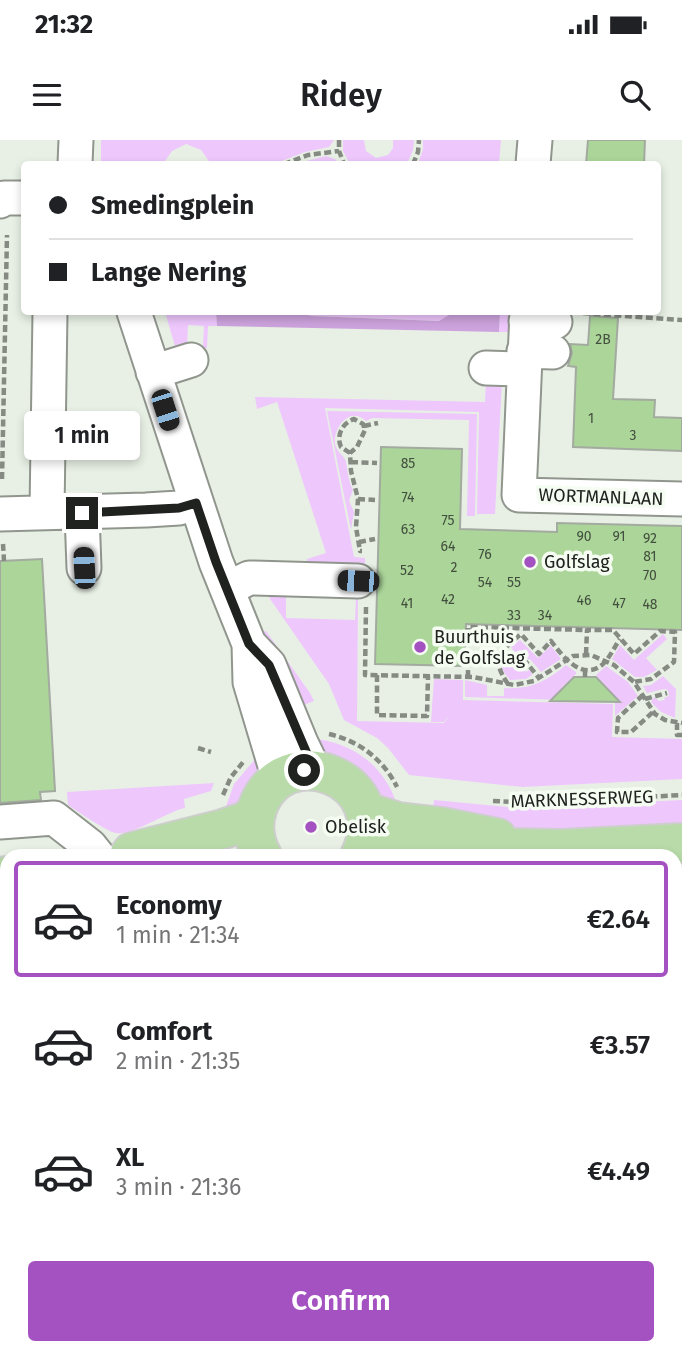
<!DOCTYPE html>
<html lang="en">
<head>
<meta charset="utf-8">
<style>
  :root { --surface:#fff; --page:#f2f2f2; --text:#202124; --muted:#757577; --line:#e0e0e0; --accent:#a451c1 }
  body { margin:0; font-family:"Fira Sans",sans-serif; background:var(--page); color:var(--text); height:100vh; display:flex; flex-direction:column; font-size:26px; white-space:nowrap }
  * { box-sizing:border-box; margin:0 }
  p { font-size:23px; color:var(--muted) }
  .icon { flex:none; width:38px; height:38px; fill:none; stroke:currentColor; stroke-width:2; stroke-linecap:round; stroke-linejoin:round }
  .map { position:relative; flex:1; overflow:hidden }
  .details { position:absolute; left:0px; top:709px; width:682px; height:506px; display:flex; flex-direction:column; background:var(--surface); border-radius:21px 21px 0 0; box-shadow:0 4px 10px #0003 }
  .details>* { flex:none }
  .guide { position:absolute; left:21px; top:21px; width:640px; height:154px; border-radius:7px; box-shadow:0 4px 10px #0003; display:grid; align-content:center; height:154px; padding:0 28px; background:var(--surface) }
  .end { position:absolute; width:32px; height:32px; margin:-16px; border:9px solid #20221f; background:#fff; box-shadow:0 0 0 4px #fff }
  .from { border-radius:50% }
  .bubble { position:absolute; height:49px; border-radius:7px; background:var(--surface); box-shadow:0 4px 10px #0003; font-size:23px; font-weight:600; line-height:49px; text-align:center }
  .car { position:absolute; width:21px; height:42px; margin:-21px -10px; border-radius:9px; box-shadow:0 0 5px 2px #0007; background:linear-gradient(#222 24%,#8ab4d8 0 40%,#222 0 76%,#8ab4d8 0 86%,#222 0) }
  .guide b { display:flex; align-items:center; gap:24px; height:66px; font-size:26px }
  .guide b+b { border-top:2px solid var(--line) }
  .guide i { width:18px; height:18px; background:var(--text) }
  ul { padding:12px 0 0; list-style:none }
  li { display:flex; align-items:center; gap:21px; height:116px; margin:0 14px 10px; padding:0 14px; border:4px solid transparent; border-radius:7px }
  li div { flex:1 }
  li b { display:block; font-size:26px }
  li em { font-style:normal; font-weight:600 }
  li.on { border-color:var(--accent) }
  li>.icon { width:63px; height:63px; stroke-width:1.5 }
  .action { display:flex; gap:14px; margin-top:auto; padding:14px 28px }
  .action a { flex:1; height:80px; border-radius:7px; background:var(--accent); color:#fff; font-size:28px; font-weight:600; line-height:80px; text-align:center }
  .status { display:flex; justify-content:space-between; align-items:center; height:49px; padding:0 35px; background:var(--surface); direction:ltr }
  .status svg { height:19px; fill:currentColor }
  header { display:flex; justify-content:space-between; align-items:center; height:91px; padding:0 28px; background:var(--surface); font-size:32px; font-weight:600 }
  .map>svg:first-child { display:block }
</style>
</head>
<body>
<div class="status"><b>21:32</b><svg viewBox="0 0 49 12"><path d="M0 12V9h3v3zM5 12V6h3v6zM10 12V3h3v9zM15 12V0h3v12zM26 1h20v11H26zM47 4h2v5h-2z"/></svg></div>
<header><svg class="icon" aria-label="menu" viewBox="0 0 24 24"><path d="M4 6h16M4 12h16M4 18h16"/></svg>Ridey<svg class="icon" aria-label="search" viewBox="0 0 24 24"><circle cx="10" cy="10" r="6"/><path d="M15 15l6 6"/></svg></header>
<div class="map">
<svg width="682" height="1214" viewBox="0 0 682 1214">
  <rect width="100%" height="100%" fill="#e8f0e5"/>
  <path fill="#eec7fd" d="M101,0H334L329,7L305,12L274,24H211L201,10L186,4L172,11L163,24H101Z
    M343,0H364L366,11L376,18L388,15L393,8V0H414L413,10L407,24H350L343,11Z
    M423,0H501L499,24H418L423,9Z
    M326,16L335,19L340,24H294Z
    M165,172H216L217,186H208L207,208H203L204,186L188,185L187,207L177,213Z
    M295,172H454L440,181L312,176Z
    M500,172H514L513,192H499Z
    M486,241H502L495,374H477L479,272L325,268L354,417L365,418V425L307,423V419L326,413L277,262L257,269L255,257L485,262Z
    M327,271L477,274L475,376H467L469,280L372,278L366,281C351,266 333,286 335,304C336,312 345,316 346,322C348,332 348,340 353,350L349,361L354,372L351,390Z
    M268,456H286V478L355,480L356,458L358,459L357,581L444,583L451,574L444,582H431L434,539L463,540V560L613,564L612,597L682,599V639L523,647L409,635L388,608L377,598L344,580L329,544Z
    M266,491L310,553L314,561L299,567L262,492Z
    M663,494L667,499L646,518L657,530L644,537H635L612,519L620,505L634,520Z
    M520,500L538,518L551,506L561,519L541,532L530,519L520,521L523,526L521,527L522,529L527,532L528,530L531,531L532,535L526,539L510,540C502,531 497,521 507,511L510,516H514L515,513L511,507Z
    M566,525L576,532V534L562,547V560L465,557V540L487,545V556H504V548C530,550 547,541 566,525Z
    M606,526L628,542L638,556L615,576V562H608V548L596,535Z
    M663,536L676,549L675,578L661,572L651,562L654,557L659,561L665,560L664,558L669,556L668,550L664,549L647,553L643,546L651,545Z
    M317,599C359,605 389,631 399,672L317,610Z
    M257,617L263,624L245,664L224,672L234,644Z
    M214,643L211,651L184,659L185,668C165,672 129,699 112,692C97,685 82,674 68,665L67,652Z
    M434,660L519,668L682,660V687L545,694L432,677Z
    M682,744V800L676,799V745Z
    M0,761H7V812H0Z
    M676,855L682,856V1005L676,954Z
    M0,856H7V902L0,903Z
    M0,1058H7V1089L0,1090Z"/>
  <path fill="#cda3dd" d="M216,172H295L312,176L439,181L454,172H500L499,192L217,186Z"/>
  <path fill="#c89fd9" d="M676,799L682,800V856L676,855Z
    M0,812H7V856H0Z"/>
  <path fill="#abd599" stroke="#a3aaa0" stroke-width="2" d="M588,0H645L644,24H586Z
    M590,176L618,178L613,259L655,260L654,277L682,278V311L573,307L576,227L568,226L572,213L570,204L588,205Z
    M381,307L462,309L460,389L557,392V383L682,386V490L466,484L464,526L375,524Z
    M42,419L55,651L40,652L41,660L0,663V421Z
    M574,537H596L620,562L550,561Z"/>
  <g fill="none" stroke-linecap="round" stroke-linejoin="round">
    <defs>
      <path id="minor" d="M75,24L76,0
        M533,24L535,0
        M0,61L4,58H24
        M134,172L216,422L249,504L250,542L276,629V642
        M527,172L519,355L682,359
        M526,181L555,182
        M524,211L553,212
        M486,228L524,229
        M153,232L191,220
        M47,371L50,172
        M82,373L84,428
        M0,374L146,370L179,368L196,363
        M227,449L249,438H254L358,441
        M249,504L269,525L301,603L314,630
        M0,682L54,678L90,706L98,716
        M0,920L7,919
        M676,1104L682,1105
        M320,1214L342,1212"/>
      <path id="major" d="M366,672L398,682L442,687L497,698
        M361,715L395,711L440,715L501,716L512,708L561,709L682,703
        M129,716L132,712L223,689L244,682L256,674
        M262,716C254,701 252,685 257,669C283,594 397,639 360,716
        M0,737L7,736"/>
    </defs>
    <use href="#minor" stroke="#90968d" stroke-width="37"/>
    <use href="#major" stroke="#cecece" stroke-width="42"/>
    <path stroke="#858a83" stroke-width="4.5" stroke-dasharray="7 3.5" stroke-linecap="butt" d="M339,0V11L344,24
      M284,24L308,15L339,11
      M413,24L418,12L419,0
      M583,173L682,180
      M364,286L378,283
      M350,313L341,307C336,296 342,283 354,279L363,284L365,290L357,307L350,313L351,331L358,359L356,387L360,411H362
      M351,322L377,323
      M2,339L7,95
      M358,359L375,360
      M359,402L375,399
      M3,404L4,421
      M366,467L365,535L473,537L514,545L534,541L573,516L591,515L614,525L634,542L655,574L665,580L682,583
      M586,514L587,490H613L634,514L660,491L675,492L674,522L651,539L634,542
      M468,517H498
      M522,523L526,522L539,538
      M377,535V575L427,576L428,536
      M468,537V487L587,490
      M585,537V530
      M508,544C490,518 500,512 521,494L539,514L551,501C563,517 584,544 605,522C611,515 615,506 620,499
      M643,555L618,578L617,592H631L653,572
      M645,559L667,553
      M677,583V595H682
      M329,594C359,601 383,619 397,647
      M198,608L211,612
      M223,655L231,637L244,621
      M493,661L535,663L682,655
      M676,1025L682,1024
      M676,1047L682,1046
      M676,1061L682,1060
      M0,1093H7
      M136,1208L137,1214"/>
    <use href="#minor" stroke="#fff" stroke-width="33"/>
    <use href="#major" stroke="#b9dba9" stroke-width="38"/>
  </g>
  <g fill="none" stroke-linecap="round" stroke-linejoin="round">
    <path stroke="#20221f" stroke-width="9" d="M82,373L179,368L196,363L216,422L249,504L269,525L314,630H304"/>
  </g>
  <g fill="#a451c1" stroke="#f5fdf2" stroke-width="2.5">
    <circle cx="530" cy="422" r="7"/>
    <circle cx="420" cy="507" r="7"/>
    <circle cx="311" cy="687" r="7"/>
  </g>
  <g text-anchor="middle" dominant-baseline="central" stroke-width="7" stroke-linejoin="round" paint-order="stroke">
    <g font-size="14" fill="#434f3e">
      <text x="603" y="199">2B</text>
      <text x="591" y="278">1</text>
      <text x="633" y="295">3</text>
      <text x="408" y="323">85</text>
      <text x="408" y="357">74</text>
      <text x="448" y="380">75</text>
      <text x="408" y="389">63</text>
      <text x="584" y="396">90</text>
      <text x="619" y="396">91</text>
      <text x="650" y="398">92</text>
      <text x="448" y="406">64</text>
      <text x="485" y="414">76</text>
      <text x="650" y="416">81</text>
      <text x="454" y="427">2</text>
      <text x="407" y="430">52</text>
      <text x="650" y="435">70</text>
      <text x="485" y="442">54</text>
      <text x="514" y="442">55</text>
      <text x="448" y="459">42</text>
      <text x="584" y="460">46</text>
      <text x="407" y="463">41</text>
      <text x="619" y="463">47</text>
      <text x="650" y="464">48</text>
      <text x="514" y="475">33</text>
      <text x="545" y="475">34</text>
    </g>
    <g font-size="18" fill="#20221f" stroke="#f5fdf2">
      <text transform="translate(601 357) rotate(2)">WORTMANLAAN</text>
      <text transform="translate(582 659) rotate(-2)">MARKNESSERWEG</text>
    </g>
    <g font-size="18" fill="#20221f" stroke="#f5fdf2" text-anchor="start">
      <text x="544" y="422">Golfslag</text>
      <text x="434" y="497">Buurthuis<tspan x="434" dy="21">de Golfslag</tspan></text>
      <text x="325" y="687">Obelisk</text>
    </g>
  </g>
</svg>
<i class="end from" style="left:304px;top:630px"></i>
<i class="end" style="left:82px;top:373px"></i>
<div class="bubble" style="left:24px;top:271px;width:116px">1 min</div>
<i class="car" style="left:165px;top:270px;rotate:162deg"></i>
<i class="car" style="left:84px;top:428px;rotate:357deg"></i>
<i class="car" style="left:358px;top:441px;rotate:272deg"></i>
<div class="guide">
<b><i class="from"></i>Smedingplein</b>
<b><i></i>Lange Nering</b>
</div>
<section class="details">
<ul>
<li class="on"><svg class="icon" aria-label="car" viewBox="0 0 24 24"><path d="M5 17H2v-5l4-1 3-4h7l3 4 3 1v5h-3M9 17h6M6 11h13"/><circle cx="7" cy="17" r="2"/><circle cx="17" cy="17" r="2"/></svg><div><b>Economy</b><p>1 min · 21:34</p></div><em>€2.64</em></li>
<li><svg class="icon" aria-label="car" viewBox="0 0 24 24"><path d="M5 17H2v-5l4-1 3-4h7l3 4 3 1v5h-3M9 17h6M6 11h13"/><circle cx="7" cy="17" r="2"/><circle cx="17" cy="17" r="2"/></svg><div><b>Comfort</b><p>2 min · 21:35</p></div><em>€3.57</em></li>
<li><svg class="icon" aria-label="car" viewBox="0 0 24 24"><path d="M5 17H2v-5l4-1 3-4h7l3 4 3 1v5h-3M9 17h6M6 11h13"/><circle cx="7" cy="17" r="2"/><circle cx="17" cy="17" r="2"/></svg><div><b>XL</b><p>3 min · 21:36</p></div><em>€4.49</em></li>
</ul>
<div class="action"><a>Confirm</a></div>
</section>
</div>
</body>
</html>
